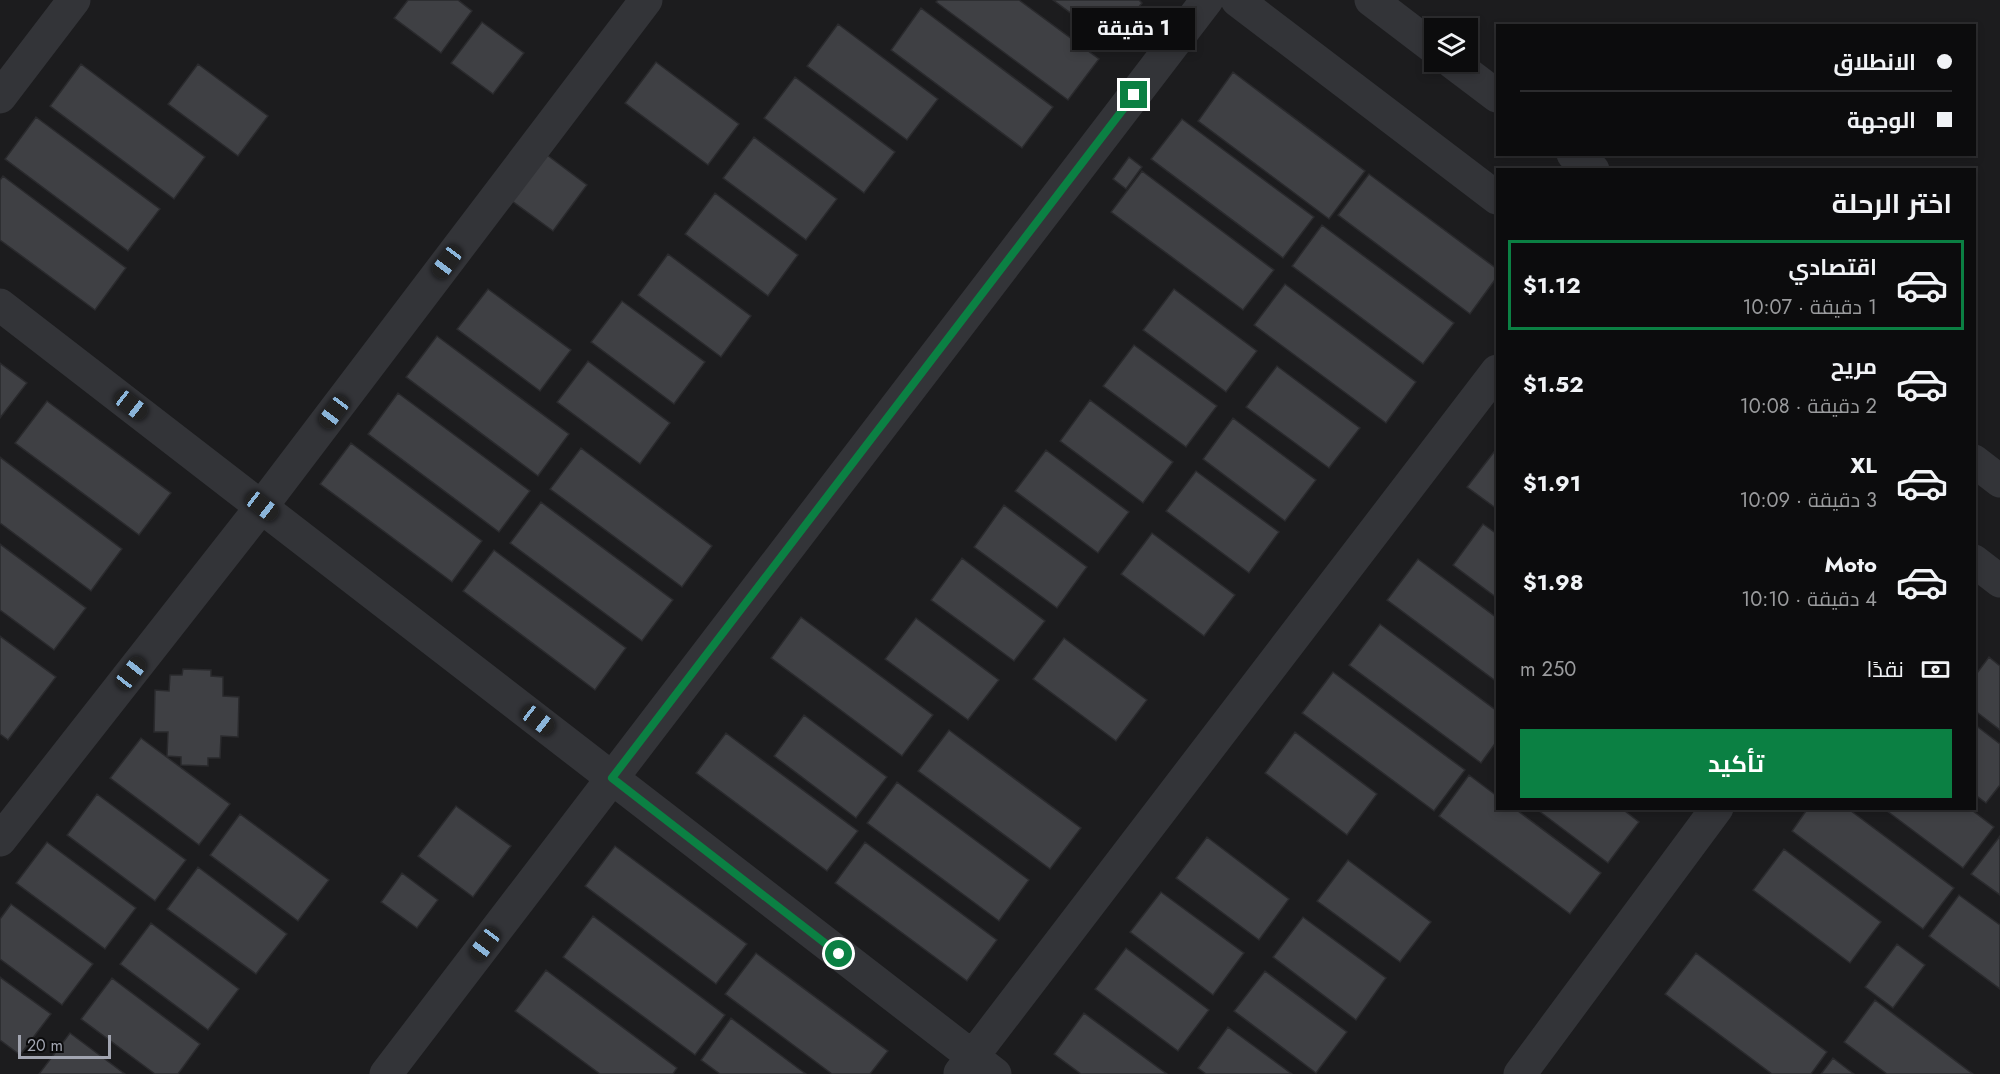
<!DOCTYPE html>
<html lang="ar">
<head>
<meta charset="utf-8">
<style>
  :root { --surface:#0c0c0d; --page:#151516; --text:#f1f3f6; --muted:#9a9b9d; --line:#2c2c2e; --accent:#0b8043 }
  body { margin:0; font-family:Jost,Cairo,sans-serif; background:var(--page); color:var(--text); direction:rtl; height:100vh; display:flex; flex-direction:column; font-size:22px; white-space:nowrap }
  * { box-sizing:border-box; margin:0 }
  p { font-size:20px; color:var(--muted) }
  .icon { flex:none; width:33px; height:33px; fill:none; stroke:currentColor; stroke-width:2; stroke-linecap:round; stroke-linejoin:round }
  .map { position:relative; flex:1; overflow:hidden; direction:ltr }
  .side { position:absolute; left:1496px; top:168px; width:480px; height:642px; display:flex; flex-direction:column; background:var(--surface); border-radius:0px; box-shadow:0 3px 9px #0003,0 0 0 2px var(--line); direction:rtl }
  .side>* { flex:none }
  .top-card { position:absolute; left:1496px; top:24px; width:480px; height:132px; border-radius:0px; box-shadow:0 3px 9px #0003,0 0 0 2px var(--line); direction:rtl; display:grid; align-content:center; height:132px; padding:0 24px; background:var(--surface) }
  .controls { position:absolute; left:1424px; top:18px; display:grid; gap:12px }
  .controls a { display:grid; place-items:center; width:54px; height:54px; border-radius:0px; background:var(--surface); box-shadow:0 3px 9px #0003,0 0 0 2px var(--line); font-size:30px }
  .scale { position:absolute; left:18px; bottom:15px; width:93px; box-sizing:border-box; padding-left:6px; border:3px solid #a2a5b1; border-top:0; font-size:16px; line-height:21px; white-space:nowrap; color:#a2a5b1; -webkit-text-stroke:4px #0b0b0c; paint-order:stroke }
  .end { position:absolute; width:27px; height:27px; margin:-14px; border:8px solid #0b8043; background:#fff; box-shadow:0 0 0 3px #fff }
  .from { border-radius:50% }
  .bubble { position:absolute; height:42px; border-radius:0px; background:var(--surface); box-shadow:0 3px 9px #0003,0 0 0 2px var(--line); font-size:20px; font-weight:700; line-height:42px; text-align:center; direction:rtl }
  .car { position:absolute; width:18px; height:36px; margin:-18px -9px; border-radius:8px; box-shadow:0 0 4px 2px #0007; background:linear-gradient(#222 24%,#8ab4d8 0 40%,#222 0 76%,#8ab4d8 0 86%,#222 0) }
  .top-card b { display:flex; align-items:center; gap:21px; height:57px; font-size:22px }
  .top-card b+b { border-top:2px solid var(--line) }
  .top-card i { width:15px; height:15px; background:var(--text) }
  ul { padding:0; list-style:none }
  li { display:flex; align-items:center; gap:18px; height:90px; margin:0 12px 9px; padding:0 12px; border:3px solid transparent; border-radius:0px }
  li div { flex:1 }
  li b { display:block; font-size:22px }
  li em { font-style:normal; font-weight:700 }
  li.current { border-color:var(--accent) }
  li>.icon { width:54px; height:54px; stroke-width:1.5 }
  h2 { padding:0 24px; font-size:27px; line-height:72px }
  .pay { display:flex; align-items:center; gap:15px; height:66px; padding:0 24px; font-size:22px }
  .pay p { margin-inline-start:auto }
  .button { display:flex; gap:12px; margin-top:auto; padding:12px 24px }
  .button a { flex:1; height:69px; border-radius:0px; background:var(--accent); color:#fff; font-size:24px; font-weight:700; line-height:69px; text-align:center }
  .map>svg:first-child { display:block }
</style>
</head>
<body>
<div class="map">
<svg width="2000" height="1074" viewBox="0 0 2000 1074">
  <rect width="100%" height="100%" fill="#101011"/>
  <path fill="#1c1c1e" fill-rule="evenodd" d="M0,0H2000V1074H0ZM1497,26H1974V154H1497ZM1434,28H1467V62H1434ZM1497,170H1974V808H1497Z"/>
  <path fill="#3f4044" stroke="#2a2a2d" stroke-width="1.5" d="M408,0H458L472,11L441,53L394,18Z
    M938,0H1019L1099,59L1068,100L936,2Z
    M1053,0H1139L1142,3L1111,43Z
    M921,8L1053,107L1022,148L891,50Z
    M482,22L524,53L493,94L451,63Z
    M838,24L938,99L907,140L807,66Z
    M656,62L739,124L708,165L625,103Z
    M81,64L205,157L174,199L50,106Z
    M198,64L268,116L238,156L168,104Z
    M1233,72L1365,171L1329,219L1198,121Z
    M795,77L895,152L864,193L764,118Z
    M36,117L160,209L128,251L5,159Z
    M1182,119L1314,217L1283,258L1151,159Z
    M754,137L837,199L806,240L723,178Z
    M547,155L587,185L553,231L512,201Z
    M1129,157L1142,167L1126,189L1113,179Z
    M1142,171L1274,270L1243,310L1111,212Z
    M1369,174L1497,269V277L1470,314L1338,215Z
    M3,176L126,268L95,310L0,240V180Z
    M715,193L798,255L768,296L685,234Z
    M1322,225L1454,323L1423,364L1292,266Z
    M668,254L751,316L721,357L638,295Z
    M1285,284L1416,382L1386,423L1254,325Z
    M488,289L571,350L540,391L457,329Z
    M1174,289L1257,351L1226,392L1143,330Z
    M622,301L705,362L674,404L591,342Z
    M437,336L569,434L538,476L406,377Z
    M1134,345L1217,406L1186,447L1103,386Z
    M588,361L670,423L640,464L557,402Z
    M0,363L27,383L0,418Z
    M1277,366L1360,428L1329,468L1246,407Z
    M398,393L530,491L499,532L368,434Z
    M1090,400L1173,462L1143,503L1060,441Z
    M47,401L171,493L139,535L15,443Z
    M1233,418L1316,480L1285,521L1203,459Z
    M351,443L482,541L452,582L320,484Z
    M581,448L712,546L682,587L550,489Z
    M1497,448V509L1467,487Z
    M1046,450L1129,512L1098,553L1015,491Z
    M0,457L122,549L91,591L0,523Z
    M1196,471L1279,532L1249,573L1166,511Z
    M541,502L673,600L642,641L510,543Z
    M1004,505L1087,567L1057,608L974,547Z
    M1483,524L1497,534V598L1453,565Z
    M1152,533L1235,595L1204,636L1121,574Z
    M0,544L86,608L54,650L0,610Z
    M494,550L626,648L595,690L463,591Z
    M962,558L1045,621L1014,661L931,600Z
    M1418,559L1497,618V682L1387,600Z
    M801,617L933,715L902,756L771,658Z
    M916,618L999,680L968,720L885,659Z
    M1380,624L1497,711V741L1481,763L1349,665Z
    M0,636L56,677L8,740L0,734Z
    M1064,638L1147,700L1116,741L1033,679Z
    M1989,657L2000,666V730L1974,710V677Z
    M183,669L211,670V676L223,677V696L239,697L238,737L221,736L220,758H208V766L181,765V757L167,756L168,732H154L155,690L169,691L170,675H182Z
    M1333,672L1465,770L1434,811L1302,713Z
    M804,715L887,777L856,818L774,756Z
    M1974,724L2000,744V785L1986,803L1974,794Z
    M949,730L1081,828L1050,869L918,771Z
    M1295,732L1377,794L1347,835L1265,773Z
    M726,733L858,831L827,871L696,773Z
    M141,738L230,804L199,845L110,778Z
    M1469,775L1497,796V808H1514L1601,873L1570,914L1439,816Z
    M897,782L1029,880L999,921L867,823Z
    M97,794L186,860L155,901L67,835Z
    M456,806L511,846L473,897L418,856Z
    M1535,808H1621L1639,822L1608,863Z
    M1808,808H1847L1954,888L1923,929L1792,831Z
    M1883,808H1969L1994,827L1963,868Z
    M240,814L329,880L298,921L210,855Z
    M2000,836V895L1971,874Z
    M1207,837L1289,899L1259,940L1176,878Z
    M47,842L136,908L105,949L16,883Z
    M865,842L997,940L967,981L835,883Z
    M615,846L747,944L716,984L585,886Z
    M1784,849L1881,922L1850,963L1753,890Z
    M1348,860L1431,922L1400,962L1317,901Z
    M198,867L287,934L256,974L167,909Z
    M402,873L438,900L417,928L381,902Z
    M1161,892L1244,953L1213,995L1130,932Z
    M1959,895L2000,925V989L1929,936Z
    M11,904L93,964L62,1005L0,959V919Z
    M593,916L725,1015L695,1055L563,957Z
    M1303,917L1386,978L1356,1020L1273,957Z
    M151,923L239,989L208,1030L120,964Z
    M1897,944L1925,965L1893,1008L1865,987Z
    M1126,948L1209,1010L1178,1051L1095,989Z
    M756,953L888,1051L870,1074H832L725,994Z
    M1696,953L1827,1052L1811,1074H1772L1665,994Z
    M546,970L677,1068L673,1074H600L515,1011Z
    M1265,971L1347,1032L1316,1073L1234,1011Z
    M0,977L51,1014L20,1055L0,1040Z
    M112,978L200,1044L178,1074H155L81,1019Z
    M1875,1000L1973,1074H1887L1844,1042Z
    M1084,1013L1167,1074H1081L1054,1054Z
    M731,1018L806,1074H720L701,1060Z
    M1228,1027L1292,1074H1206L1198,1068Z
    M70,1033L125,1074H39Z
    M1833,1058L1854,1074H1821Z"/>
  <g fill="none" stroke-linecap="round" stroke-linejoin="round">
    <path stroke="#333438" stroke-width="33" d="M1237,0L1497,198
      M1371,0L1434,48
      M1452,62L1497,96
      M0,97L74,0
      M1573,154L1593,170
      M0,305L995,1074
      M1974,461L2000,481
      M1974,561L2000,581
      M0,840L262,506L646,0
      M960,1073L1497,371
      M386,1074L1207,0
      M1520,1074L1717,808"/>
  </g>
  <g fill="none" stroke-linecap="round" stroke-linejoin="round">
    <path stroke="#0b8043" stroke-width="8" d="M839,954L612,778L1134,95"/>
  </g>
</svg>
<div class="controls">
<a><svg class="icon" aria-label="layers" viewBox="0 0 24 24"><path d="M12 4l9 5-9 5-9-5zM3 14l9 5 9-5"/></svg></a>
</div>
<div class="scale">20 m</div>
<i class="end from" style="left:839px;top:954px"></i>
<i class="end" style="left:1134px;top:95px"></i>
<div class="bubble" style="left:1072px;top:8px;width:123px">1 دقيقة</div>
<i class="car" style="left:447px;top:262px;rotate:217deg"></i>
<i class="car" style="left:131px;top:405px;rotate:128deg"></i>
<i class="car" style="left:334px;top:412px;rotate:217deg"></i>
<i class="car" style="left:262px;top:506px;rotate:128deg"></i>
<i class="car" style="left:131px;top:673px;rotate:38deg"></i>
<i class="car" style="left:538px;top:720px;rotate:128deg"></i>
<i class="car" style="left:485px;top:944px;rotate:217deg"></i>
<div class="top-card">
<b><i class="from"></i>الانطلاق</b>
<b><i></i>الوجهة</b>
</div>
<section class="side">
<h2>اختر الرحلة</h2>
<ul>
<li class="current"><svg class="icon" aria-label="car" viewBox="0 0 24 24"><path d="M5 17H2v-5l4-1 3-4h7l3 4 3 1v5h-3M9 17h6M6 11h13"/><circle cx="7" cy="17" r="2"/><circle cx="17" cy="17" r="2"/></svg><div><b>اقتصادي</b><p>1 دقيقة · 10:07</p></div><em>$1.12</em></li>
<li><svg class="icon" aria-label="car" viewBox="0 0 24 24"><path d="M5 17H2v-5l4-1 3-4h7l3 4 3 1v5h-3M9 17h6M6 11h13"/><circle cx="7" cy="17" r="2"/><circle cx="17" cy="17" r="2"/></svg><div><b>مريح</b><p>2 دقيقة · 10:08</p></div><em>$1.52</em></li>
<li><svg class="icon" aria-label="car" viewBox="0 0 24 24"><path d="M5 17H2v-5l4-1 3-4h7l3 4 3 1v5h-3M9 17h6M6 11h13"/><circle cx="7" cy="17" r="2"/><circle cx="17" cy="17" r="2"/></svg><div><b>XL</b><p>3 دقيقة · 10:09</p></div><em>$1.91</em></li>
<li><svg class="icon" aria-label="car" viewBox="0 0 24 24"><path d="M5 17H2v-5l4-1 3-4h7l3 4 3 1v5h-3M9 17h6M6 11h13"/><circle cx="7" cy="17" r="2"/><circle cx="17" cy="17" r="2"/></svg><div><b>Moto</b><p>4 دقيقة · 10:10</p></div><em>$1.98</em></li>
</ul>
<div class="pay"><svg class="icon" aria-label="cash" viewBox="0 0 24 24"><path d="M3 7h18v10H3z"/><circle cx="12" cy="12" r="2"/></svg>نقدًا<p>250 m</p></div>
<div class="button"><a>تأكيد</a></div>
</section>
</div>
</body>
</html>
